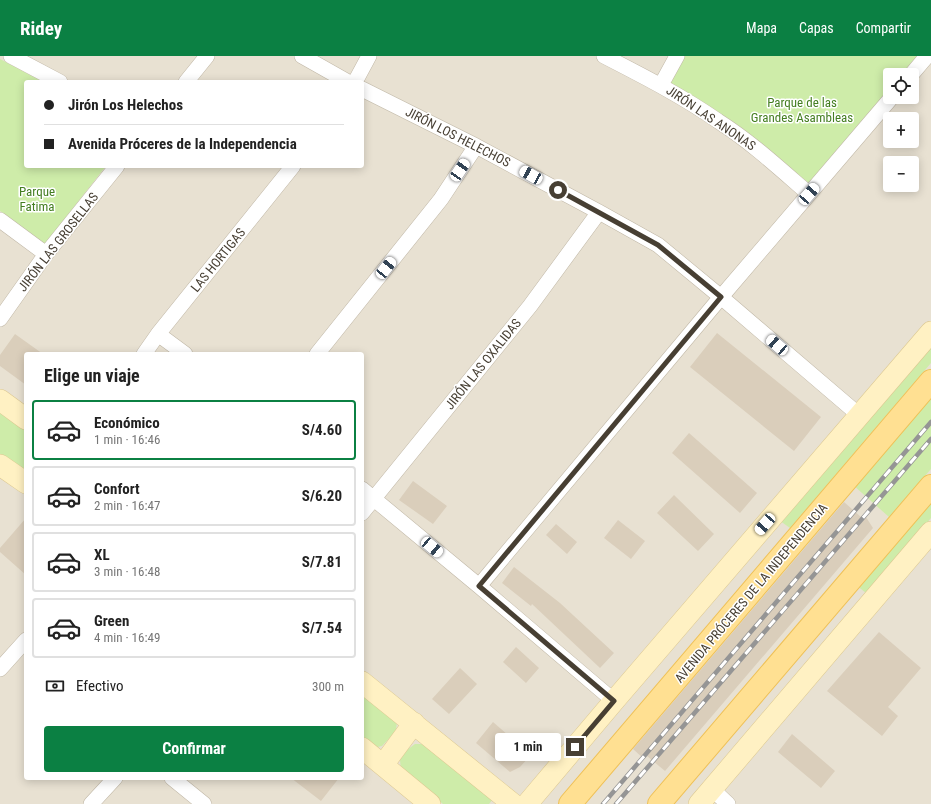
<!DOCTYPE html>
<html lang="es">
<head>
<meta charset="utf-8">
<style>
  :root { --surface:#fff; --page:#f2f2f2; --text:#222; --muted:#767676; --line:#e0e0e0; --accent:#0b8043 }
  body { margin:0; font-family:"Roboto Condensed",sans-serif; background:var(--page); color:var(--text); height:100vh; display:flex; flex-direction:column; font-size:15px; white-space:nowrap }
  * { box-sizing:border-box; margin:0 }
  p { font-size:13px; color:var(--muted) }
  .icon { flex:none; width:22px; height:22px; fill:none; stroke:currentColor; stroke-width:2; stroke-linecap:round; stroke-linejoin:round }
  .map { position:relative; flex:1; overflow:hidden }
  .details { position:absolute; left:24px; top:296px; width:340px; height:428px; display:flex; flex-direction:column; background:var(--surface); border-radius:4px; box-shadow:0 2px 10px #0003 }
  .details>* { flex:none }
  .guide { position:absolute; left:24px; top:24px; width:340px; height:88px; border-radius:4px; box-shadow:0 2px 10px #0003; display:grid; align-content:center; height:88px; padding:0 20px; background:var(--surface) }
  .buttons { position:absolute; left:883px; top:12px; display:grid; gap:8px }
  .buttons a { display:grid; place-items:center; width:36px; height:36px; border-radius:4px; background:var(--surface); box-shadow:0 2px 10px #0003; font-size:20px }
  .end { position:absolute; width:18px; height:18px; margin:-9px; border:5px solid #473f33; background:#fff; box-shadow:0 0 0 2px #fff }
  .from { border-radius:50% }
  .bubble { position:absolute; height:28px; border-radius:4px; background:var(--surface); box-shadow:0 2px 10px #0003; font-size:13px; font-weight:700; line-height:28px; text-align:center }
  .car { position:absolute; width:12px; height:24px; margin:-12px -6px; border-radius:5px; box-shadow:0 0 3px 1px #0007; background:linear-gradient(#fff 24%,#345 0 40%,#fff 0 76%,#345 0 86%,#fff 0) }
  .guide b { display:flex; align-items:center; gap:14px; height:38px; font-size:15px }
  .guide b+b { border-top:1px solid var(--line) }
  .guide i { width:10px; height:10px; background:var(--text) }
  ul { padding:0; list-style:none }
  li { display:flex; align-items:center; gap:12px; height:60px; margin:0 8px 6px; padding:0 12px; border:2px solid var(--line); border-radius:4px }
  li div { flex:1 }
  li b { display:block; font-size:15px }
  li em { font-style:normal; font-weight:700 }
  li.active { border-color:var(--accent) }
  li>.icon { width:36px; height:36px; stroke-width:1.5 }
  h2 { padding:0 20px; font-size:18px; line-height:48px }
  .pay { display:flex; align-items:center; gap:10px; height:44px; padding:0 20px; font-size:15px }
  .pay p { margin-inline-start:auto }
  .action { display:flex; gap:8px; margin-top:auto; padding:8px 20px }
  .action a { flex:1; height:46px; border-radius:4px; background:var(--accent); color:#fff; font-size:16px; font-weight:700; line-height:46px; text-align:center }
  header { display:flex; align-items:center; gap:24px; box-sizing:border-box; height:56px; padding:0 20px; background:var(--accent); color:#fff }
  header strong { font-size:19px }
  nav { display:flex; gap:22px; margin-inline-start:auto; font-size:14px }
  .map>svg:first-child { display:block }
</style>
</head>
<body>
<header>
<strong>Ridey</strong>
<nav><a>Mapa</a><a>Capas</a><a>Compartir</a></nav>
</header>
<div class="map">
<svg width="931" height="748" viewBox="0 0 931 748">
  <rect width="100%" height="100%" fill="#f4efe4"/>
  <path fill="#e8e1d2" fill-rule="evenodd" d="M0,0H931V748H0ZM890,19H912V41H890ZM26,26H362V110H26ZM890,63H912V85H890ZM890,107H912V129H890ZM26,298H362V722H26Z"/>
  <path fill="#ceeca9" d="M684,0H917L901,19H890V32L810,128L735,69L669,26Z
    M0,3L44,26H26V110H106L44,189L0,155Z
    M931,285V307L790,472L776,462Z
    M931,339V413L889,461L853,429Z
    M0,356L26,375V419L0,400Z
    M931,441V462L866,537L856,529Z
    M362,636L397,665L396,675L382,690L373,692L362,683Z
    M415,688H424L493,743L489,748H443L401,714L400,704L407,694Z"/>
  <path fill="#dacebb" d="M717,277L821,361L794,395L690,311Z
    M15,278L43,298H26V329L0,310V299Z
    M689,377L757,437L740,457L672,397Z
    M413,425L447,450L433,468L399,444Z
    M674,439L714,478L698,495L657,457Z
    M844,446L861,461L864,458L873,472L665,715L647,700L644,703L633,693Z
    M26,462V519L0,496V492Z
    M618,464L645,485L631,503L604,482Z
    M556,468L577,486L567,498L546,479Z
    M514,511L560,547L614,597L600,612L532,548L531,550L502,527Z
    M879,576L921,612L888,651L898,660L882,680L827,635Z
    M516,591L539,612L526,627L503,606Z
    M460,612L477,628L449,658L432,643Z
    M493,666L531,699L520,711L510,716L476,687Z
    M792,678L835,715L821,732L778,696Z
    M291,722H339L321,745Z"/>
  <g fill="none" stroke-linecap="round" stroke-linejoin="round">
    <defs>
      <path id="street" d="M11,0L60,26
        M302,0L348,26
        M604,0C643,20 682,40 718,65C751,86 779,112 809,138
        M911,19L927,0
        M186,26L207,0
        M355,26L369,0
        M661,29L677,0
        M362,33L476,90L599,156L658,189L721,241L859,359
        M0,164L46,198
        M0,263L46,198L117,110
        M158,278L185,298
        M144,298L158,278L293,110
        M317,298L441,143L476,90
        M362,433L479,530L614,645
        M362,457L530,250L599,156
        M479,530L721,241L892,41
        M0,613L26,584
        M172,722L204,748
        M712,733L728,748
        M91,748L115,722"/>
      <path id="secondary" d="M0,344L26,363
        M0,409L26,427
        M362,626L513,748
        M362,692L430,748
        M383,709L414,667
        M527,748L614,645L931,276
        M699,748L931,476"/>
      <path id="primary" d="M570,748L931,325
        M659,748L931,430"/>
    </defs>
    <use href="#street" stroke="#c0b7a6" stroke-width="16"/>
    <use href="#secondary" stroke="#dcc891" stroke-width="22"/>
    <use href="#primary" stroke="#efc157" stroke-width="24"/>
    <use href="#street" stroke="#fff" stroke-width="15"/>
    <use href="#secondary" stroke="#fff1c3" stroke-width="21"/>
    <use href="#primary" stroke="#ffe092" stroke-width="22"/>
    <defs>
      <path id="rail" d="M603,748L931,366
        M616,748L931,383"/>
    </defs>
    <use href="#rail" stroke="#959595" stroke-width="4.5"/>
    <use href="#rail" stroke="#fff" stroke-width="3" stroke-dasharray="9" stroke-linecap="butt"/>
  </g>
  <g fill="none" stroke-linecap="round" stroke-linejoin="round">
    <path stroke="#473f33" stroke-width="5" d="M558,134L658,189L721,241L479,530L614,645L575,691"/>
  </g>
  <g text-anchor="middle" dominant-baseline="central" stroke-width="3" stroke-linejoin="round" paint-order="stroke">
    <g font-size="13" fill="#447e21" stroke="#fff">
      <text x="802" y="46">Parque de las<tspan x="802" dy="15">Grandes Asambleas</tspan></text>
      <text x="37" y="135">Parque<tspan x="37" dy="15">Fatima</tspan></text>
    </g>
    <g font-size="13" fill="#473f33" stroke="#fff">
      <text transform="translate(711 62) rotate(34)">JIRÓN LAS ANONAS</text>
      <text transform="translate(458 81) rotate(27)">JIRÓN LOS HELECHOS</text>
      <text transform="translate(58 186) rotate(-52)">JIRÓN LAS GROSELLAS</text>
      <text transform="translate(218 204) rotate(-51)">LAS HORTIGAS</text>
      <text transform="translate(483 308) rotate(-51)">JIRÓN LAS OXALIDAS</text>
      <text transform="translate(751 537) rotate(-50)">AVENIDA PRÓCERES DE LA INDEPENDENCIA</text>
    </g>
  </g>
</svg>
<div class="buttons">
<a><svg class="icon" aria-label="locate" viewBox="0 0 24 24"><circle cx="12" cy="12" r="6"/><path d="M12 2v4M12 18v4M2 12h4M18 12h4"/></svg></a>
<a>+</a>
<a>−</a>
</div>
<i class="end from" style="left:558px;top:134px"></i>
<i class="end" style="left:575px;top:691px"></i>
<div class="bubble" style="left:495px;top:677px;width:66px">1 min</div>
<i class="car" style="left:460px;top:114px;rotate:34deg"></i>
<i class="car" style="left:531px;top:119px;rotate:299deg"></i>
<i class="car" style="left:809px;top:138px;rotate:41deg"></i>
<i class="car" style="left:386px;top:212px;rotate:39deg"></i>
<i class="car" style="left:777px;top:289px;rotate:311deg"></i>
<i class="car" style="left:765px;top:468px;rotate:221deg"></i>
<i class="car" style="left:432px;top:491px;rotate:130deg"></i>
<div class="guide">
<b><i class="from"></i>Jirón Los Helechos</b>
<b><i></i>Avenida Próceres de la Independencia</b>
</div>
<section class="details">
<h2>Elige un viaje</h2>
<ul>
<li class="active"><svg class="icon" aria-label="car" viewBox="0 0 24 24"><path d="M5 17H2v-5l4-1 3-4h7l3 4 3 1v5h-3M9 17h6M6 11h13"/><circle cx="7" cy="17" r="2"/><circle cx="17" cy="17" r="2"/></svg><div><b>Económico</b><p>1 min · 16:46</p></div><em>S/4.60</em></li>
<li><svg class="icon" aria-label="car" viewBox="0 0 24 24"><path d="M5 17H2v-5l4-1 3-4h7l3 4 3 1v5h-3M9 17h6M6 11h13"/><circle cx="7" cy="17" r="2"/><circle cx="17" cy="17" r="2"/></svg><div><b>Confort</b><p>2 min · 16:47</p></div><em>S/6.20</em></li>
<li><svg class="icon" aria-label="car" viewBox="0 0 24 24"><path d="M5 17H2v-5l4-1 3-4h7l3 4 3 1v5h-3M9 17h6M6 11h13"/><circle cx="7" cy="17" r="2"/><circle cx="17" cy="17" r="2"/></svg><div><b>XL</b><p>3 min · 16:48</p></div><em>S/7.81</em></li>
<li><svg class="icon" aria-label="car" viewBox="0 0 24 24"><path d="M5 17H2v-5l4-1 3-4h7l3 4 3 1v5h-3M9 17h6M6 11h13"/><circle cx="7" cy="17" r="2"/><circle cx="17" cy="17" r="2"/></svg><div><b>Green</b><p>4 min · 16:49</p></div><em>S/7.54</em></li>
</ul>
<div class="pay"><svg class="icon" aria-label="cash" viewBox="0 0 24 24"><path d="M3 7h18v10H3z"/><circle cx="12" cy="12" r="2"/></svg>Efectivo<p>300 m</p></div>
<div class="action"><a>Confirmar</a></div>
</section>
</div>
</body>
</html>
